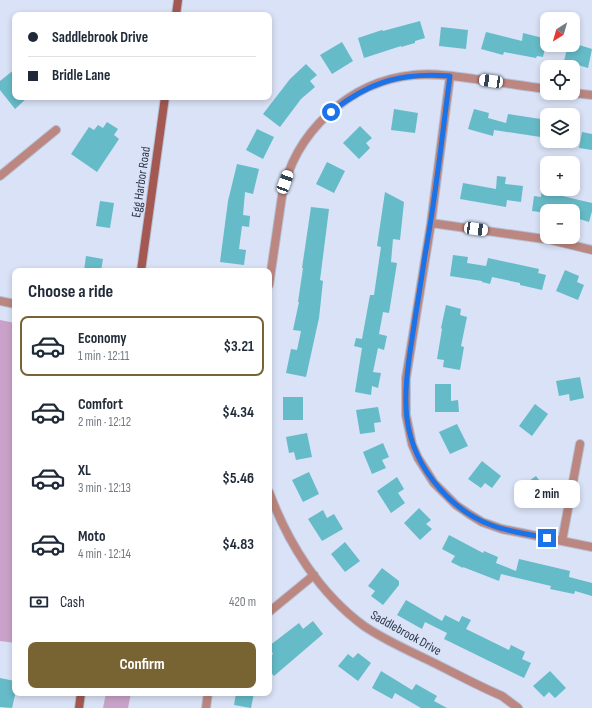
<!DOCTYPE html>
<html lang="en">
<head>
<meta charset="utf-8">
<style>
  :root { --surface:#fff; --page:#f2f2f3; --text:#1f2937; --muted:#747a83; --line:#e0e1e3; --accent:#786332 }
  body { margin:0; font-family:"Sofia Sans Condensed",sans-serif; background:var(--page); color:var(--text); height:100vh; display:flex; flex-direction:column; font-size:15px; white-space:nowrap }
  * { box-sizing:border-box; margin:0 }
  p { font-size:13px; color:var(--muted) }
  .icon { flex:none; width:22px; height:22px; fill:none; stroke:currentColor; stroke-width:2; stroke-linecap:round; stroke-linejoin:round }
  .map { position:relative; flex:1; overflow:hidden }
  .drawer { position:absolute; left:12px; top:268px; width:260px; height:428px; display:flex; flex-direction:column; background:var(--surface); border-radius:8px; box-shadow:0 2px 6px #0003 }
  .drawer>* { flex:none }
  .guide { position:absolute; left:12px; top:12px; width:260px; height:88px; border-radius:8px; box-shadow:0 2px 6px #0003; display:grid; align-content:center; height:88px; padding:0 16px; background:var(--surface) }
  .needle { width:26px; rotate:217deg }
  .controls { position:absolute; left:540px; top:12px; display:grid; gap:8px }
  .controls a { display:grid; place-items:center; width:40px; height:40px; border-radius:8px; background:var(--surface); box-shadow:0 2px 6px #0003; font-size:20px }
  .end { position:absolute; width:18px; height:18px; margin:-9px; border:5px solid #1a73e8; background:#fff; box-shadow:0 0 0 2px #fff }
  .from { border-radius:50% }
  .bubble { position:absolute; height:28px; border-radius:8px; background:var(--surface); box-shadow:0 2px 6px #0003; font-size:13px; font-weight:700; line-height:28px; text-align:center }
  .car { position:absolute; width:12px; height:24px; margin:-12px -6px; border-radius:5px; box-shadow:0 0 3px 1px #0007; background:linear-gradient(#fff 24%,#345 0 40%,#fff 0 76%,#345 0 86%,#fff 0) }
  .guide b { display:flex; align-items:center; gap:14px; height:38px; font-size:15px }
  .guide b+b { border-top:1px solid var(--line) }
  .guide i { width:10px; height:10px; background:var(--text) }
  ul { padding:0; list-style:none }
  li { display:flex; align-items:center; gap:12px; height:60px; margin:0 8px 6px; padding:0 8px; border:2px solid transparent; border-radius:8px }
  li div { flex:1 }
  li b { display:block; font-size:15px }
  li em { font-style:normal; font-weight:700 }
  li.current { border-color:var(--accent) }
  li>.icon { width:36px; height:36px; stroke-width:1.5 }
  h2 { padding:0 16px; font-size:18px; line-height:48px }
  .pay { display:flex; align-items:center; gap:10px; height:44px; padding:0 16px; font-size:15px }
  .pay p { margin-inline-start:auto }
  .button { display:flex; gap:8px; margin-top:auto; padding:8px 16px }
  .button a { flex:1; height:46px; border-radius:8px; background:var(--accent); color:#fff; font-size:16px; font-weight:700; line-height:46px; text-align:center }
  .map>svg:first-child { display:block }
</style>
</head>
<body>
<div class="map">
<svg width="592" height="708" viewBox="0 0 592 708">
  <rect width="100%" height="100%" fill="#d9e2f6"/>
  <path fill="#caa2c9" d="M0,320L15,323V643L0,641Z
    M106,693H131L128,708H103Z"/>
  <path fill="#65bbc7" d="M420,21L425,38L415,41V43L401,47V46L364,58L358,38L382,30L383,31Z
    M441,27L468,30L466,49L439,46Z
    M486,32L522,41L523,33L547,39L543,57L537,56L536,58L504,52L503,55L481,49Z
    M342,42L353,61L332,74L320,55Z
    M573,43L592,49L588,68L564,61L568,45H573Z
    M306,64L317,75L310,81L315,87L301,99L280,127L263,114L290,79Z
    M15,69V97H28L15,109L0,90V81Z
    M394,109L418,113L415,133L391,130Z
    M474,109L489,113L488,118L506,123L508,114L547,120V138L494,130L493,136L468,129Z
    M107,122L118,129L114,135L119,139L97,172L71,154L89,127L94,130L98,125L103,128Z
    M360,126L372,138L366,143L370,148L359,159L343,143Z
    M257,129L274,137L263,159L246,150Z
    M582,132L592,134V150L579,148Z
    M327,162L345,171L334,193L316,184Z
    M237,164L259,169L253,194L245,192L243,215L250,216L249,227L242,226L239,249L246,250L244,265L220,262L228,201Z
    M497,176L506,177L505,184L523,186L521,202L507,200L506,207L460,199L463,183L496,189Z
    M542,189L558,192V195L592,203V211L589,222L573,217V211H547V213L532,211L534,196L541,197Z
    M385,192L404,202L400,240L393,239L391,262L397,263L389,313L383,312L379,334L387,336L384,350L378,348L373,372L381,373L378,388L372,386L371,395L355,392L362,348L354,346L356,338L362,339L370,295H374L381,247L377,246Z
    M100,201L114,203L110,228L96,226Z
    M311,207L329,209L320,280L323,281L319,318L306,377L286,373L291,349L297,350L301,331L293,330L299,302H298L303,268H302Z
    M453,255L468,257L467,263L486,266L488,258L539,269L538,273L546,275L542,290L520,285V283L492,277L490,284L482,282V281L450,276Z
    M86,256L103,259L101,271H84Z
    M565,270L579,276L577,282L584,285L578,300L556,291Z
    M446,305L461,309L460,315L467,317L461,346L464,347L460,370L443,367L444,360L437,359L442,329L441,328Z
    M580,377L584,398L570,401L569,394L559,396L556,381Z
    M435,384H451V401L458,400L459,412H435Z
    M283,397H303V420H283Z
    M535,404L548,414L532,436L519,426Z
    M378,407L381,422L374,423L375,432L360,434L356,410Z
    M457,424L468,446L450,454L439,432Z
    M307,433L312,457L296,460L294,452L289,453L286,437Z
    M383,443L389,457L382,460L386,468L372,474L363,452Z
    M482,461L501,476L492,488L485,483L481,488L468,479Z
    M309,472L319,494L303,502L292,480Z
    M536,476L545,488L539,493L542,497L528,507L516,490Z
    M397,477L404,489L398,493L405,503L391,513L377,491Z
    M419,508L431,520L426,524L432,529L420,540L404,523Z
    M323,510L327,518L334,514L343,529L322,541L308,519Z
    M449,535L483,553L484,551L498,557L496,563L516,571L519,559L570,571L569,577L592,583V596L575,591L574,594L550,589L551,586L501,574L499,581L463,567V568L451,562L455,556L442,549Z
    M345,542L360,561L345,572L331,554Z
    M382,568L399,581V585L383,605L371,596L375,591L368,586Z
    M406,600L442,621L445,615L459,622L462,616L471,620L466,629L509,650L511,645L525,652L522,659L531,663L524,678L444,639L447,633L425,622L422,629L397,615Z
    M313,621L323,634L274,676L269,670V657L273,654L269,646L299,623L303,629Z
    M358,653L371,663L358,681L338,666L348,654L353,658Z
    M381,671L412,690L416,684L437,696L434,701L447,708H421L395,693L392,699L372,688Z
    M550,671L566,688L555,698L549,692L544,697L533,686Z
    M0,678L15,681V695L12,708L0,707Z
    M236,693H254L251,708L234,705Z"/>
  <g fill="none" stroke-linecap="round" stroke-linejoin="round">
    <defs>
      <path id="minor" d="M450,76L431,223L406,378V415L412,444L418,458L434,483L456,505L469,514L482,522L502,529L592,547
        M573,93L592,95
        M0,176L56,130
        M431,223L551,240L592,250
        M269,285L282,196C294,133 349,81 414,75C434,73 455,76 475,79C499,82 523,86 547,89
        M269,492C288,543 319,593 364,626C383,639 405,649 426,659C451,671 476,685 502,696L518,708
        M562,541L580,444
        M269,612L314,575
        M206,708L208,693"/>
      <path id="tertiary" d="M0,301L15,304"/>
      <path id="secondary" d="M176,15L178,0
        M141,271L165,97
        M79,708L81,693"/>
    </defs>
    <use href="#minor" stroke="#b7bfd3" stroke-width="10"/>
    <use href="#tertiary" stroke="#b7bfd3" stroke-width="10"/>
    <use href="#secondary" stroke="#b7bfd3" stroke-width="10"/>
    <use href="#minor" stroke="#bb8780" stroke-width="8"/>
    <use href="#tertiary" stroke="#bb8780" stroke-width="8"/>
    <use href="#secondary" stroke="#a35952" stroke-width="8"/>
  </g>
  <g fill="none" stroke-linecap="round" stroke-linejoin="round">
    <path stroke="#1a73e8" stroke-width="5" d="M331,112C369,82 401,72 450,76C442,136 436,196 425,255C421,283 416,311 412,339C403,396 398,442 440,489C454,505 472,518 491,525C509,532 529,534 547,538"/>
  </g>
  <g text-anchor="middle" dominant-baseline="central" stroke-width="3" stroke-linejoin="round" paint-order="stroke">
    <g font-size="13" fill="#2d3548" stroke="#d9e2f6">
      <text transform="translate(141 182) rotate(-82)">Egg Harbor Road</text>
      <text transform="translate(406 633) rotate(29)">Saddlebrook Drive</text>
    </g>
  </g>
</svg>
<div class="controls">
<a><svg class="needle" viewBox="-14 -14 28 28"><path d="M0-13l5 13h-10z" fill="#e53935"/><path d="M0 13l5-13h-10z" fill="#747a83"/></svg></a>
<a><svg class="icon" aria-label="locate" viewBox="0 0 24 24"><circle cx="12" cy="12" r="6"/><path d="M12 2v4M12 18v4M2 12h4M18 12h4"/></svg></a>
<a><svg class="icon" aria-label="layers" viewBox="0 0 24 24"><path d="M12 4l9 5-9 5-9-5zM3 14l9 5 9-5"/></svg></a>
<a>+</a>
<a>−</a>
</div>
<i class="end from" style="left:331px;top:112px"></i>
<i class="end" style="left:547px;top:538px"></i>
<div class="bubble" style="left:514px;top:480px;width:66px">2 min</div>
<i class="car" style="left:491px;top:81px;rotate:278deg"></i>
<i class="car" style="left:285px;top:182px;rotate:20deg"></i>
<i class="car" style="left:476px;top:229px;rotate:98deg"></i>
<div class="guide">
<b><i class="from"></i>Saddlebrook Drive</b>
<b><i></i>Bridle Lane</b>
</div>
<section class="drawer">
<h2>Choose a ride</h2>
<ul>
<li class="current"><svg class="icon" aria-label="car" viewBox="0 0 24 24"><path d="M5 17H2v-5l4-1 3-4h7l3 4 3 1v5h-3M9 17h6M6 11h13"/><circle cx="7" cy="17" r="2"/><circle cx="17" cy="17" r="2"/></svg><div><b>Economy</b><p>1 min · 12:11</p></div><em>$3.21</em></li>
<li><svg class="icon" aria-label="car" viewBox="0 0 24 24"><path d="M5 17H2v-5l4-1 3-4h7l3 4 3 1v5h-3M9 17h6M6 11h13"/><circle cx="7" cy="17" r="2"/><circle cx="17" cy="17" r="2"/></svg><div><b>Comfort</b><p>2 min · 12:12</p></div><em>$4.34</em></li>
<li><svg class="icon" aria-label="car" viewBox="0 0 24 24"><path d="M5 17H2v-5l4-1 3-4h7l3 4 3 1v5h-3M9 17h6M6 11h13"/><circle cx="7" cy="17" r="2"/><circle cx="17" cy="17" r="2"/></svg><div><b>XL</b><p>3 min · 12:13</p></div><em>$5.46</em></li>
<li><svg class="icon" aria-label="car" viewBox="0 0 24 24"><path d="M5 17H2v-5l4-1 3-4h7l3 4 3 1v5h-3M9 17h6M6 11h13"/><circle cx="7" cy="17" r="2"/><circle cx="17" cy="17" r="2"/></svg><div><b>Moto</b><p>4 min · 12:14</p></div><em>$4.83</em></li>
</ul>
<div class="pay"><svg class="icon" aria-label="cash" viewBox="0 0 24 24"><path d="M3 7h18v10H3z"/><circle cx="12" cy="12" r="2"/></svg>Cash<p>420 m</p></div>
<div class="button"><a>Confirm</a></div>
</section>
</div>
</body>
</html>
